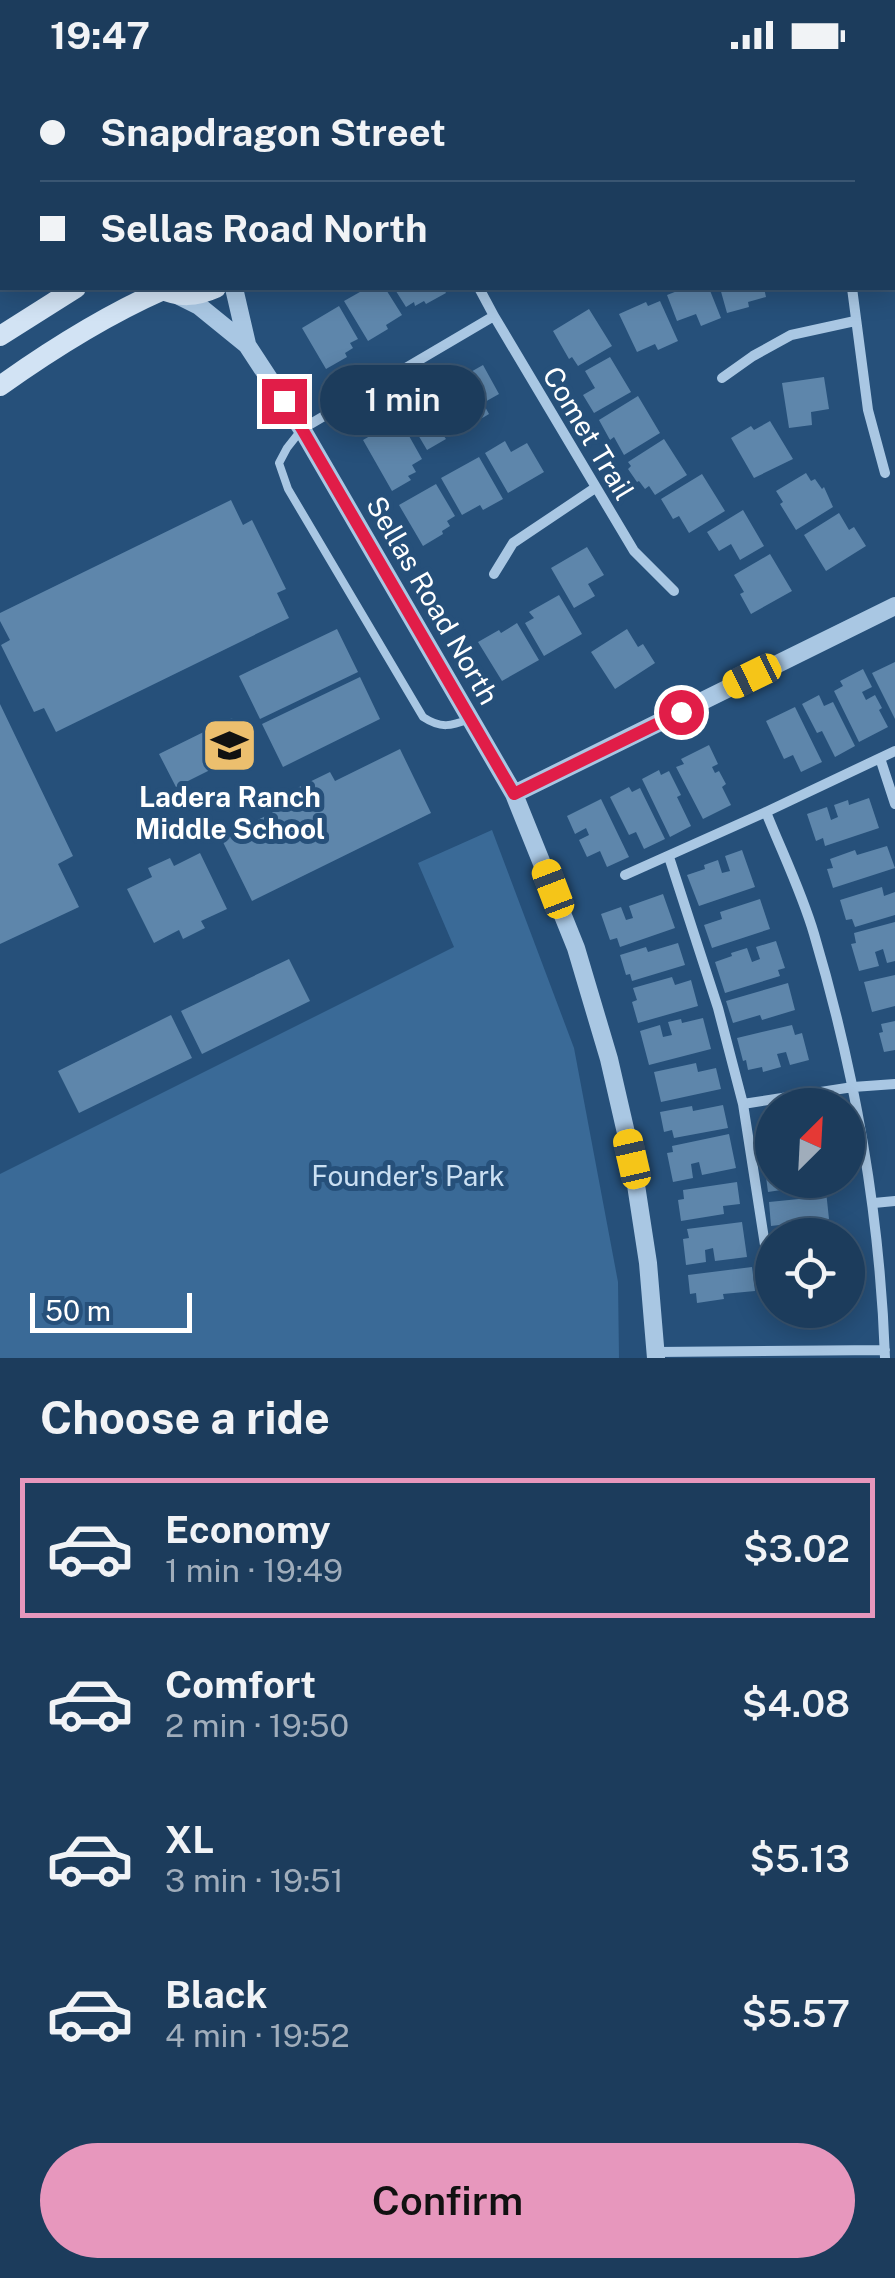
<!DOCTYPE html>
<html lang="en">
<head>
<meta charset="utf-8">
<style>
  :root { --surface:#1c3c5c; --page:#254362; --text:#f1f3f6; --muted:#a0adbb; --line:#3a5672; --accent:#e797bd }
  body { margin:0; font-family:"Public Sans",sans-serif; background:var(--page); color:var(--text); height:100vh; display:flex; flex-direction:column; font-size:38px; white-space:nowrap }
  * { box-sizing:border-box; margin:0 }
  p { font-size:32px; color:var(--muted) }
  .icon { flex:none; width:55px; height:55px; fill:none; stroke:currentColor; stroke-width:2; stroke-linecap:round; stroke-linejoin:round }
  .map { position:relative; height:1288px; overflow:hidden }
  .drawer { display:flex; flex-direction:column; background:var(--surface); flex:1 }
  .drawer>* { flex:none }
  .banner { position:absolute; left:0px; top:0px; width:895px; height:220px; box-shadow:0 5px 25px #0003,0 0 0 2px var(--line); display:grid; align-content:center; height:220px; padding:0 40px; background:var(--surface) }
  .needle { width:65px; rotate:24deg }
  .buttons { position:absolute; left:755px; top:1018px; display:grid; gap:20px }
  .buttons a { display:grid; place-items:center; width:110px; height:110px; border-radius:50%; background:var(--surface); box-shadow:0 5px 25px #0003,0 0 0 2px var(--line); font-size:50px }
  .scale { position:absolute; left:30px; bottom:25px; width:162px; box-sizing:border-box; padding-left:10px; border:5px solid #fff; border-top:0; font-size:28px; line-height:35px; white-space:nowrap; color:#fff; -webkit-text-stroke:8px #26507a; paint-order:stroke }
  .end { position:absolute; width:45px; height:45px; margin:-22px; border:12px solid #e11d48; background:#fff; box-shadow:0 0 0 5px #fff }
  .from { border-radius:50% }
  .bubble { position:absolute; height:70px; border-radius:35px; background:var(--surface); box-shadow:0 5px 25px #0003,0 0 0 2px var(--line); font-size:32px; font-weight:600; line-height:70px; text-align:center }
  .car { position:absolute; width:30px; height:60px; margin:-30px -15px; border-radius:12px; box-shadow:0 0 8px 2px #0007; background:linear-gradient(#f5c518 24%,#345 0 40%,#f5c518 0 76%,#345 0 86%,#f5c518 0) }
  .banner b { display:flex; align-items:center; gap:35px; height:95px; font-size:38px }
  .banner b+b { border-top:2px solid var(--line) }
  .banner i { width:25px; height:25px; background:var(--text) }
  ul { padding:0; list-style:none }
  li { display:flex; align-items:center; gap:30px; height:140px; margin:0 20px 15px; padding:0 20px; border:5px solid transparent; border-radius:0px }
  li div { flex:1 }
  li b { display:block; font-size:38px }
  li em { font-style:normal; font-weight:600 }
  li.on { border-color:var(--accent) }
  li>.icon { width:90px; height:90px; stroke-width:1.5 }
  h2 { padding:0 40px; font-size:45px; line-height:120px }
  .cta { display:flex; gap:20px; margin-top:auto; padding:20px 40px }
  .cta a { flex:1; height:115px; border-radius:60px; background:var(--accent); color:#111; font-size:40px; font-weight:600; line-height:115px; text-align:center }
  .status { display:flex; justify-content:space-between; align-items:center; height:70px; padding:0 50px; background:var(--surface); direction:ltr }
  .status svg { height:28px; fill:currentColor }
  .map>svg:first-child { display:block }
</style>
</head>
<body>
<div class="status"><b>19:47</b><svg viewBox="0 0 49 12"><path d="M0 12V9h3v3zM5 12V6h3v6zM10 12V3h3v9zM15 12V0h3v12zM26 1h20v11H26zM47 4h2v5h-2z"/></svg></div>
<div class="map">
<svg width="895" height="1288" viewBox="0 0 895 1288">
  <rect width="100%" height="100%" fill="#26507a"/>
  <path fill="#3a6a97" d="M492,760L574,978L618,1212L619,1288H0V1104L454,877L418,793Z"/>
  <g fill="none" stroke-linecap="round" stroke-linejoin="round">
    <path stroke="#9ec3e4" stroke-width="6" d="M339,2L346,0
      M0,210L2,208"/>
  </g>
  <path fill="#5e86ab" d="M367,218H385L402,245L386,255L388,259L368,271L344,231Z
    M394,218H443L446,223L426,234L424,231L415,236L414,232L406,237Z
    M685,218H709L721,248L701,256L696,244L677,251L667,225Z
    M720,218H764L766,227L748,232L749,237L727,243Z
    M660,231L678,271L658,280L655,274L637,282L619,244L646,232L648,236Z
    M339,236L358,269L350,273L353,278L345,283L347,287L326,299L302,258Z
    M589,239L612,276L578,296L572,287L569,289L553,261Z
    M610,287L631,322L594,343L583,325L595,318L585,301Z
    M483,295L499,324L483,333L489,344L469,356L446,316Z
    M824,307L829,339L811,342L812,355L789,358L782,313Z
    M638,326L660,363L624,385L614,367L610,370L599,350Z
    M423,330L429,340L445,330L460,355L443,365L446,369L427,380L404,341Z
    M770,351L793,389L754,408L731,368L751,356L754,360Z
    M393,357L396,361L404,357L422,389L412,395L416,402L408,406L411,410L392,421L363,370L384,358L385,361Z
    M664,369L687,405L655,425L649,416L645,419L639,411L637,412L628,399L631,396L628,392Z
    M505,371L511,382L527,373L544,402L508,423L485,383Z
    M479,387L503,429L483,440L480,435L462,445L441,408Z
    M806,403L811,411L815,409L822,419L824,417L833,437L796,460L780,434L783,432L776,421Z
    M702,404L725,441L689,463L679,446L673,449L661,429Z
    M436,414L455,446L447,451L450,456L442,461L443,464L423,476L399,435Z
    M231,430L243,455L252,450L286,519L277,523L289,548L56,662L44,638L34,642L1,575L10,570L0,551V543Z
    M743,440L764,476L740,490L731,474L719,481L707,462Z
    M839,443L849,460L854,457L866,476L826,501L804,465Z
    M587,477L604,505L588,514L595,526L574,538L551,498Z
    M770,484L792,521L751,544L740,524L744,522L734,505Z
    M559,525L582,564L544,586L525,553L534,548L529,542Z
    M517,553L539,590L502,611L478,572L499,560L501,563Z
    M337,559L358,602L260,649L239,606Z
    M627,559L638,577L643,574L655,593L615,619L591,582Z
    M895,592V649L872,603Z
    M863,599L872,617L862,622L866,630L875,625L882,638L879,640L888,657L859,672L834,621L843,616L840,611Z
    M360,607L380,649L283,697L262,654Z
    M819,625L824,636L833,632L855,676L835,687L822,661L817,663L802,634Z
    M0,634L73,786L58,794L79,837L0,874Z
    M795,637L822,692L801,702L793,685L784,689L766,651Z
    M232,648L248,681L176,717L159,684Z
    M709,675L718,694L712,697L715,703L719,701L726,714L722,717L731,735L703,749L676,697L684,694L681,689Z
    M400,679L431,743L252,831L221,768L300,729L295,719L330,702L335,711Z
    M659,700L661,705L669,701L681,725L677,727L691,756L670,767L642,709Z
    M629,717L632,722L640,718L665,769L644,779L636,762L629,765L610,727Z
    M869,728L879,758L825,776L823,768L816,771L807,744L827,737L831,750L838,747L834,735L848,730L849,735Z
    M601,729L629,787L607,797L600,781L587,787L579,770L589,765L586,758L575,764L567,746Z
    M887,776L895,798L833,818L827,799L833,798L830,789L855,780L857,785Z
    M742,780L755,817L699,836L687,805L705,799L704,795L718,790L722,803L730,801L725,786Z
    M200,783L227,839L201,851L205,858L183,869L179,860L154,873L127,819L152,807L148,798L170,788L174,796Z
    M882,817L884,826L895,822V845L855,857L852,849L846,850L840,830Z
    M663,824L675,858L620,877L617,868L610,870L601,844L621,837L626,850L633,848L629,836Z
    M760,829L770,859L712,878L704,855L722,849L720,842Z
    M895,852V891L887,893L883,879L875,882L879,896L859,901L851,874L856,873L854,863Z
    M776,871L785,898L778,900L780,906L725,923L715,892L732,886L731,883L747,878L752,892L760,889L756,877Z
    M678,873L685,895L632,911L630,904L626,905L620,885L646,877L648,882Z
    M289,889L310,931L202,984L181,941Z
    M895,905V936L872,942L864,912Z
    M672,907L675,915L691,910L698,936L638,953L632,932L637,930L633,918Z
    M788,913L795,940L762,950L760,945L733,953L726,931Z
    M171,945L192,988L79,1043L58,1001Z
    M703,948L711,979L649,995L640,961L660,955L663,967L672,965L668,952L681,949L682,953Z
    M895,951V980L884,982L879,963L883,962L881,954Z
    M792,955L795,965L802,963L809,990L790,995L786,982L777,984L781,997L763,1002L762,997L748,1000L746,990L743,991L737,968Z
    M696,993L698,1002L716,998L721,1019L661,1032L654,1002Z
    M723,1035L728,1058L674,1068L672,1060L664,1062L660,1042L692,1036L693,1041Z
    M772,1058V1082L761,1083L757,1061Z
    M729,1064L736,1098L702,1105L699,1092L691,1094L693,1108L673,1112L667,1083L673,1082L672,1076Z
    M772,1098V1110H834V1112L768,1122L765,1099Z
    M737,1112L740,1134L723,1136L724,1144L681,1151L678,1130L684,1129L683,1120Z
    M826,1121L829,1149L771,1156L769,1132L799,1129L798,1124Z
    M742,1152L747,1187L715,1191L713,1178L705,1180L706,1192L686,1195L683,1169L689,1168L687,1159Z
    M830,1156L832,1165H784V1163Z
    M752,1197L755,1221L723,1224L724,1229L697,1233L696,1223L690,1224L688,1205Z"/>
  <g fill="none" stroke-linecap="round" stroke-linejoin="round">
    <path stroke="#a9c7e3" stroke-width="4" stroke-dasharray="5 8" stroke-linecap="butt" d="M279,0L280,2
      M141,2H148
      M259,2L263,0
      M0,185L2,183
      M0,205L2,206"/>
    <path stroke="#a9c7e3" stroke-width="8" d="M302,359L287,378L279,393L288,419L423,647C441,659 451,656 470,649"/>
    <path stroke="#a9c7e3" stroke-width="10" d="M892,55H895
      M479,218L494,246L634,481L674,521
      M852,218L868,340L885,403
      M722,308L753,286L791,265L855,251
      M302,359L494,246
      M494,504L513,473L595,418
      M880,688L895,734
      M766,742C782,782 802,823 814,864C855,1002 880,1144 885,1288
      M669,787L718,938L743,1034L767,1188
      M625,805L766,742L895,681
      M743,1034L853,1017L895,1014
      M874,1133L895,1131
      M656,1282L885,1280"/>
    <path stroke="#a9c7e3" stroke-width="18" d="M234,218L247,274
      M179,226L199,236L247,275L302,359L514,724L576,878L609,989L632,1089L648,1193L656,1288
      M514,724L895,536"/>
    <path stroke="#d2e3f4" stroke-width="20" d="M439,2L443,0
      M514,2L518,0
      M159,218C179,228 196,227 216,218
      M0,266L76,218
      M0,316C52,279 104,246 163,220"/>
  </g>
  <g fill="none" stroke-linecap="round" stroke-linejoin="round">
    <path stroke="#e11d48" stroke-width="12" d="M284,331L302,359L514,724L681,642"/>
  </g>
  <defs>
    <symbol id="school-square" viewBox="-11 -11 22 22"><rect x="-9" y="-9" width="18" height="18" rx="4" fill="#ecbf6e" stroke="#26507a"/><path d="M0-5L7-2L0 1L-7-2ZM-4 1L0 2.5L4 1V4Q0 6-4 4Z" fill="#111"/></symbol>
  </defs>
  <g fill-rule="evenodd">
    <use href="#school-square" x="198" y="644" width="63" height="63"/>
  </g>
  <g text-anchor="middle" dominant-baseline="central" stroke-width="10" stroke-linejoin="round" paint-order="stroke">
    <g font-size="28" fill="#fff" stroke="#26507a">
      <text transform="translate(589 363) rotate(59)">Comet Trail</text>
      <text transform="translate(433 530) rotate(60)">Sellas Road North</text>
    </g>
    <g font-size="28" font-weight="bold" fill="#fff" stroke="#26507a">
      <text x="230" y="726">Ladera Ranch<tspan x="230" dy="32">Middle School</tspan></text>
    </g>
    <g font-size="28" fill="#cbe0f3" stroke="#26507a">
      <text x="408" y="1105">Founder's Park</text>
    </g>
  </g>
</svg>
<div class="buttons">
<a><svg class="needle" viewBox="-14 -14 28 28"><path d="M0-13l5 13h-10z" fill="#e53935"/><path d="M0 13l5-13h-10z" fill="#a0adbb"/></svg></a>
<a><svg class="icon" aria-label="locate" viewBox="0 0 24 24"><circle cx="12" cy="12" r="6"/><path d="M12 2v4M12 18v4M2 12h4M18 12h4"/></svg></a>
</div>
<div class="scale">50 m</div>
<i class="end from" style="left:681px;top:642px"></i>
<i class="end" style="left:284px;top:331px"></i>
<div class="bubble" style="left:320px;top:295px;width:165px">1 min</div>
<i class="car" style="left:752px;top:606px;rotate:244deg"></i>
<i class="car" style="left:553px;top:819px;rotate:339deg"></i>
<i class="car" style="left:632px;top:1089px;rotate:347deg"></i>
<div class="banner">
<b><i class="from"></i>Snapdragon Street</b>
<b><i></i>Sellas Road North</b>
</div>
</div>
<section class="drawer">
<h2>Choose a ride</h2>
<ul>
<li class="on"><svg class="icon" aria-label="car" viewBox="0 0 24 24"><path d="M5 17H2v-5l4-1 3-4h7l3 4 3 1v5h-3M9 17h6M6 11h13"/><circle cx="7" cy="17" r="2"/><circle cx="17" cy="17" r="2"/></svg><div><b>Economy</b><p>1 min · 19:49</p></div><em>$3.02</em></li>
<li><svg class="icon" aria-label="car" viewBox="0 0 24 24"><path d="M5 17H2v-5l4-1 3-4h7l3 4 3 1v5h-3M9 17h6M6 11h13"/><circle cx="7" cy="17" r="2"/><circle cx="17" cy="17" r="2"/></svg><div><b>Comfort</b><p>2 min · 19:50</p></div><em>$4.08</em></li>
<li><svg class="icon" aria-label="car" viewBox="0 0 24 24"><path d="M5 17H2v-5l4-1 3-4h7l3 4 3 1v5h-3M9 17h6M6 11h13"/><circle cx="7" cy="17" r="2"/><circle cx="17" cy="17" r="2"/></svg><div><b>XL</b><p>3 min · 19:51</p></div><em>$5.13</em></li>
<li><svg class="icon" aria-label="car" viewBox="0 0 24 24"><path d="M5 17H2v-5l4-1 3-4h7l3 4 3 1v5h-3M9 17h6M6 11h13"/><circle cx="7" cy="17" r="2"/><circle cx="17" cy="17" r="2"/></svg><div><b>Black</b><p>4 min · 19:52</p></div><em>$5.57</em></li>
</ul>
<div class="cta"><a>Confirm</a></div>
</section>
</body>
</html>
